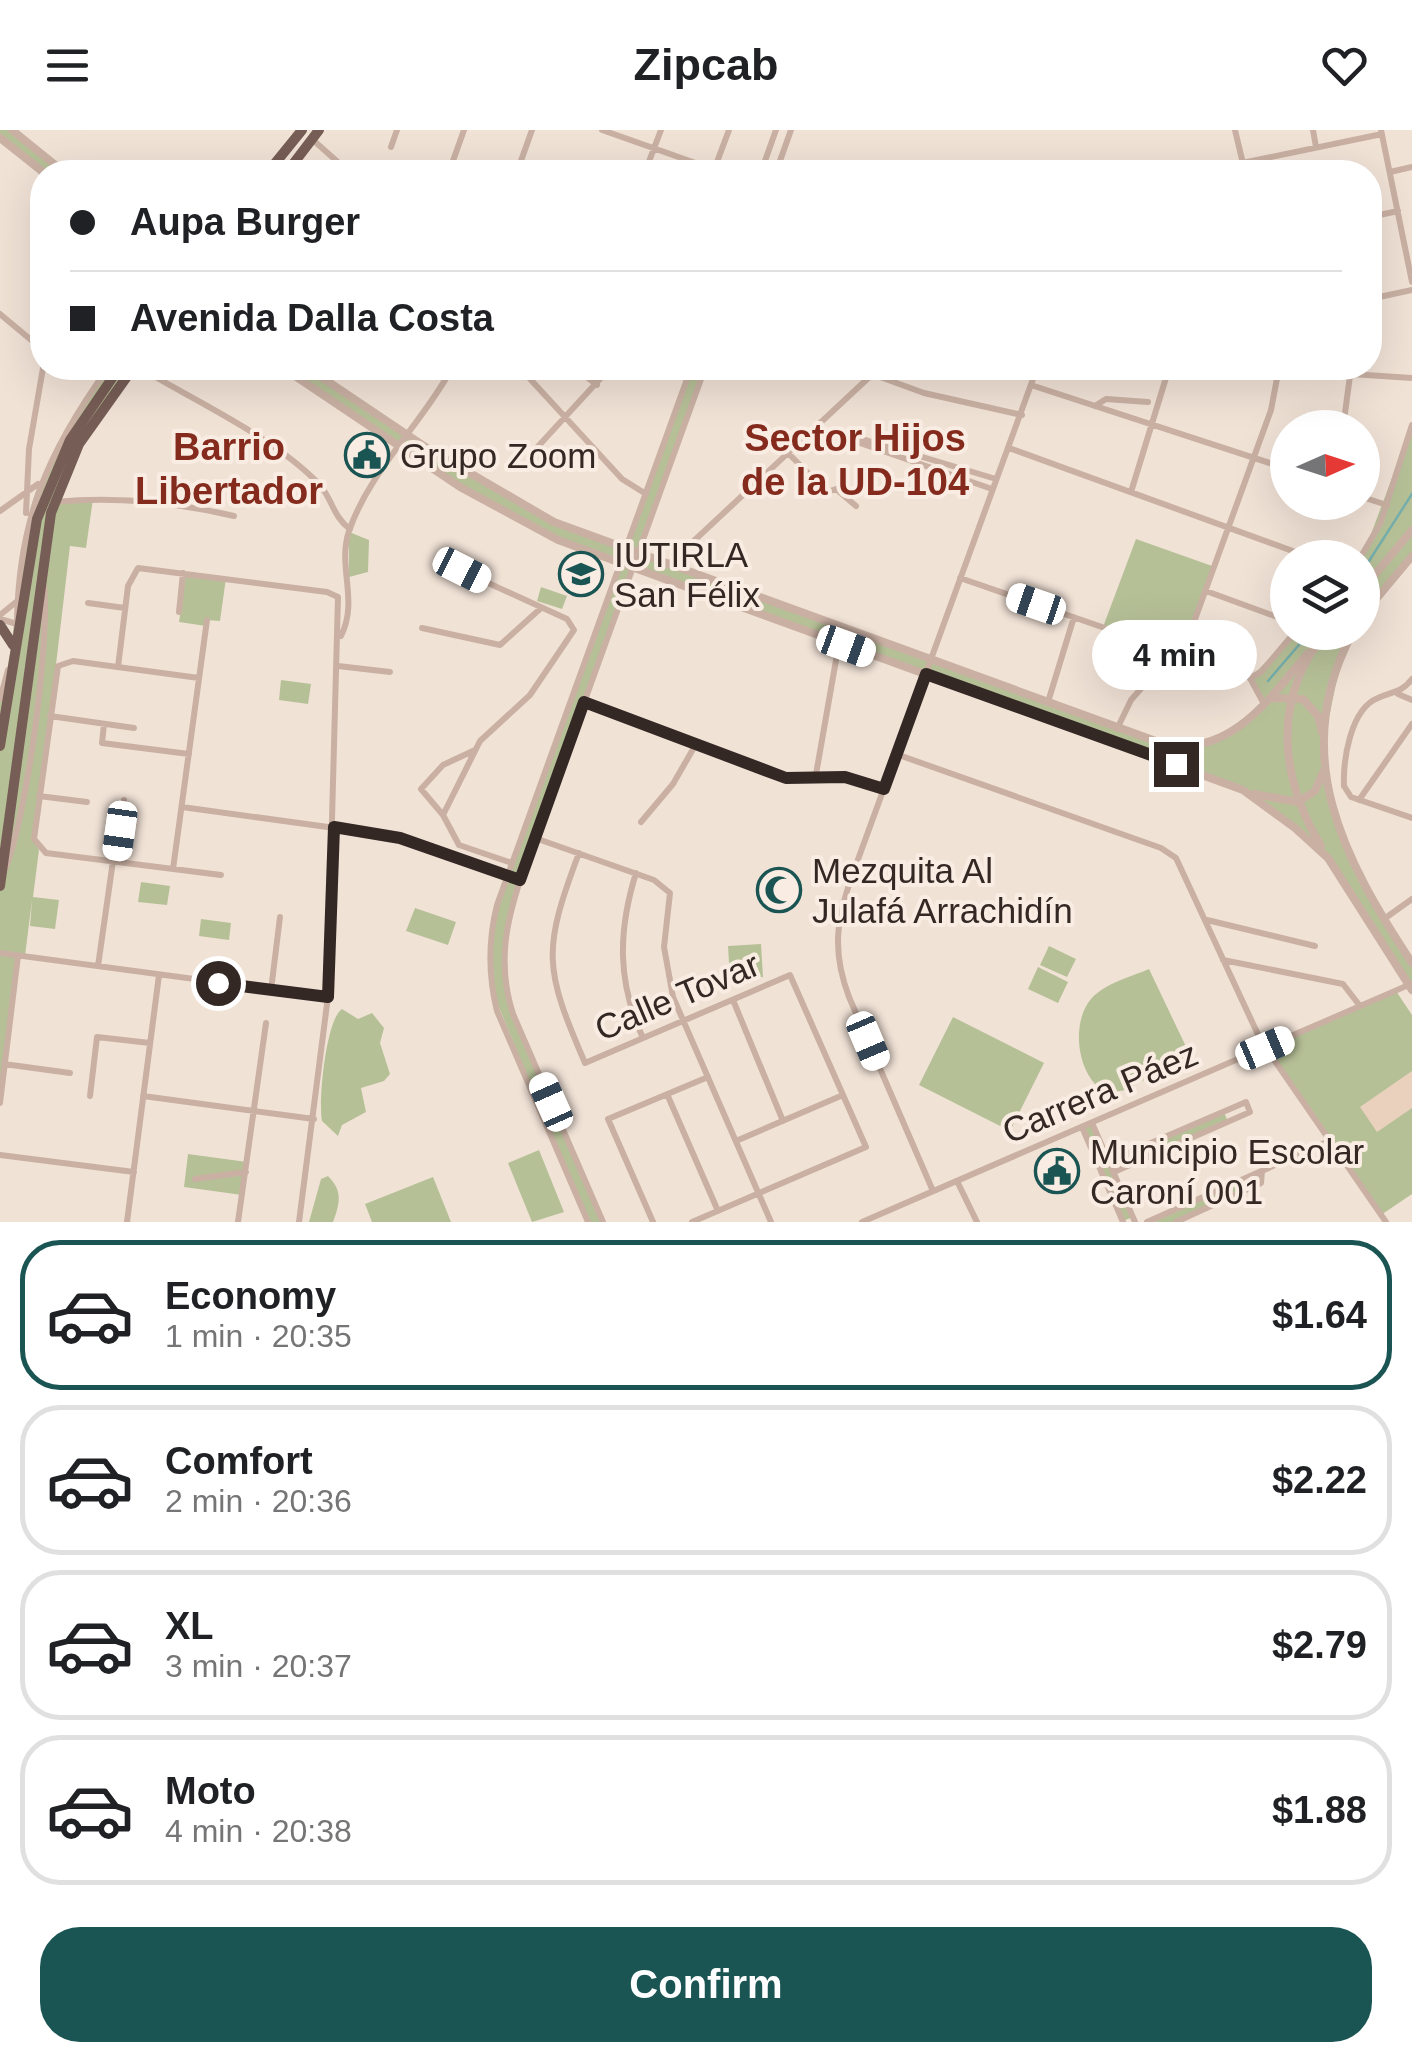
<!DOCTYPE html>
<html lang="en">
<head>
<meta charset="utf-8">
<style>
  :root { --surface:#fff; --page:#f2f2f2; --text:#202124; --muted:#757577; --line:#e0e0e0; --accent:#1a5554 }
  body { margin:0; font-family:Helvetica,sans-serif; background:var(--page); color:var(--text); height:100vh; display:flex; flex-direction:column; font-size:38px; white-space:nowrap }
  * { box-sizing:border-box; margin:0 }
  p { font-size:32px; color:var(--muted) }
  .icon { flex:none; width:55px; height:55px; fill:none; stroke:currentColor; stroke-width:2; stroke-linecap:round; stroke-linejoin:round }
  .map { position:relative; height:1092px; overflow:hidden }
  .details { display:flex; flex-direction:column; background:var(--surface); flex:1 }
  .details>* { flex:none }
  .banner { position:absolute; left:30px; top:30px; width:1352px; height:220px; border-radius:40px; box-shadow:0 10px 40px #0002; display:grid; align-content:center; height:220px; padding:0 40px; background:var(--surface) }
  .needle { width:65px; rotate:87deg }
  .fabs { position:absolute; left:1270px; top:280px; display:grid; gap:20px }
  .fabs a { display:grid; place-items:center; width:110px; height:110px; border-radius:50%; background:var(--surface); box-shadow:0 10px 40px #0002; font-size:50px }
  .end { position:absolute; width:45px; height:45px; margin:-22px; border:12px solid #342825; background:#fff; box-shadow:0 0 0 5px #fff }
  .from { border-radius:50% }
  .bubble { position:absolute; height:70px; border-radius:35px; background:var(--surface); box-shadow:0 10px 40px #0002; font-size:32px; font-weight:700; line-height:70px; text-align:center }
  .car { position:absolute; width:30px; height:60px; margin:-30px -15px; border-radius:12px; box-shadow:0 0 8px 2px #0007; background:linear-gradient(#fff 24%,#345 0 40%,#fff 0 76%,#345 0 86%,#fff 0) }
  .banner b { display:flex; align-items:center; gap:35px; height:95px; font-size:38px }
  .banner b+b { border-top:2px solid var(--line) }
  .banner i { width:25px; height:25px; background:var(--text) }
  ul { padding:18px 0 0; list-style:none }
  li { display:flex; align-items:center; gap:30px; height:150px; margin:0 20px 15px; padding:0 20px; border:5px solid var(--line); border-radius:40px }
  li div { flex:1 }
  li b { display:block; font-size:38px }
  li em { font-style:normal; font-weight:700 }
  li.active { border-color:var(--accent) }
  li>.icon { width:90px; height:90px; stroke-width:1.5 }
  .cta { display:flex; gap:20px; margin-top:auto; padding:20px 40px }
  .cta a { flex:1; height:115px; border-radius:40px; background:var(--accent); color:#fff; font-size:40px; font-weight:700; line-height:115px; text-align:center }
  header { display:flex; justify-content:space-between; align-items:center; height:130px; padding:0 40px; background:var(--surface); font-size:45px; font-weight:700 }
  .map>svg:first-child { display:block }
</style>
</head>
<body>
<header><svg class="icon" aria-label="menu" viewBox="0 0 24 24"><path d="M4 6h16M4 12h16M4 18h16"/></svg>Zipcab<svg class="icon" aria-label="heart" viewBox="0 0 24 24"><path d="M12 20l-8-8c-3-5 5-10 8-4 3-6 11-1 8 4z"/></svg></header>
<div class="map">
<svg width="1412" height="1092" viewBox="0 0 1412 1092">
  <rect width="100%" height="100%" fill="#f1e2d6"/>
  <path fill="#b6c097" d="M0,0H12L64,42H43L0,8Z
    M108,238H133L92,294L55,372L93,369L86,418L70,416L35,713L39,720L33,767L59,770L55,799L30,796L32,770L25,826L18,825L0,970V569C17,511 15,453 27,394C37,337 79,286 108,238Z
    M283,238H308L516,373L625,420L691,238H705L638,425L1164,614L1211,612L1264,574L1250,548L1295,503H1353L1341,529L1324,612L1338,701L1412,833V860L1329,729L1256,668L633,438L506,795L508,870L603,1092H588L493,863V790L620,434L517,390Z
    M1412,295V426L1363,486L1362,428Z
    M349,402L369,410L368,442L349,447Z
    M1136,409L1215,437L1182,525L1103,497Z
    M186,443L226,448L220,491L207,490L206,496L179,492Z
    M541,457L567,466L562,479L537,471Z
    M281,550L311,554L308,574L279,570Z
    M141,752L170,756L167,775L138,772Z
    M415,778L456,792L448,815L406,801Z
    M201,789L231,793L229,810L199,806Z
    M761,814L763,847L730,849L728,816Z
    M1049,816L1076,829L1067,847L1040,835Z
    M1038,837L1068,852L1058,873L1028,859Z
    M1149,839L1190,925L1126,960L1107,963C1077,949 1070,893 1091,869C1105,853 1131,847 1149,839Z
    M1396,861L1412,885V1064L1381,1085L1265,917Z
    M342,879L358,889L372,883L384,898L380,913L390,944L384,951L361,958L366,982L342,995L338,1006L322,991C318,972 326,889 342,879Z
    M953,887L1044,933L1010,1001L919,955Z
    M1224,982L1228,992L1130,1035L1125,1024Z
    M1092,993L1133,1087L1123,1091L1082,997Z
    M539,1020L564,1082L532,1092L508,1033Z
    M188,1024L247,1032L242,1065L184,1057Z
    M1262,1041L1260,1053L1176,1092H1154Z
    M328,1046C343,1061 340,1073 333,1092H309L321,1049Z
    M433,1047L451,1092H372L365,1074Z"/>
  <path fill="#ead1bd" d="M1412,941V978L1377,1002L1360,977Z"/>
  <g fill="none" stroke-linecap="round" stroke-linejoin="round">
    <path stroke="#75aeab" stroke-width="2.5" d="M1362,442L1412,364
      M1268,551L1310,502"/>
    <path stroke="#c9b0a3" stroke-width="6" d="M602,0L721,42
      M1235,0L1245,42
      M1313,0L1316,17
      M1381,0L1412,152
      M313,10L349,42
      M391,17L397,0
      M1242,33L1382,4
      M714,40L729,0
      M449,42L464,0
      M517,42L532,0
      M645,42L661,0
      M761,42L776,0
      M776,42L791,0
      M1390,42L1412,37
      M1370,87L1398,81
      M1370,169L1412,160
      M0,184L42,219
      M140,238C195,271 274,307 319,354C332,368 333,387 350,399
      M520,238L622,349L646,364
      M575,238L597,255
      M669,238L688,246
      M872,244L924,263L1022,285
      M1351,244L1412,248
      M1034,256L1288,339
      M1095,276L1106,269L1148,272
      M1343,298L1351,238
      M1009,318L1312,428
      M532,323L610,238
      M788,323L827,362L836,359L856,376
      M992,359L860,313L859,308L996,349
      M1131,362L1169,238
      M1362,367L1387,375
      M55,372C116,366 174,372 234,386
      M0,381L38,354
      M26,383L29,319L43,238
      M1360,428L1380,394L1412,295
      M668,435L879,238
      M960,448L1250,548
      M1206,461L1288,491
      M88,473L125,478
      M179,482L183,443
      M0,485L16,472
      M0,489L17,494C18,390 48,321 108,238
      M422,498L500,515L540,479
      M341,506C359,470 337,437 349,401C370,340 422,294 452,238
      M1182,525L1271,280L1279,238H1256
      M338,536L390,542
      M118,537L128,456L138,438L327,462L338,467L327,874L299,1092
      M199,548L73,531L58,536L34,709L46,723L221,745
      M1250,548L1261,542L1295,502
      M1250,548L1264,574
      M1398,564L1412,570
      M0,569L8,540
      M584,572L787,649L845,647L884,659
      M1048,572L1074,487
      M50,586L134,598
      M104,594L102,613L189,624
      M1117,599L1131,570L1173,522
      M475,620L443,635L421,659L443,685L459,715L512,733
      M896,624L1161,718L1176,728L1261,911L1386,1092
      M815,650L839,513
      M1344,656C1343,631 1350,579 1378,568C1393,561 1401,563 1412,549
      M1344,656L1351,667L1412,688
      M39,666L87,672
      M1359,670L1412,594
      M182,677L386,705L520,749
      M443,685L480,611L530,565L574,500L567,489L462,441
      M641,692L673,654L696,614
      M535,708L654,750L670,763L664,817L673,867L771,1092
      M579,723C542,821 544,838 585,933L790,845L866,1017L692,1092
      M115,732L124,670
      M5,739C27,687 50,512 44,455
      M173,739L207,490
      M636,743C618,801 617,852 643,908
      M1384,789L1412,769
      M1207,790L1315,816
      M0,823L328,867
      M1223,830L1343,854L1360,876
      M98,836L113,731
      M271,860L280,787
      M733,870L783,991
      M4,934L70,943
      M667,964L718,1081
      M90,966L97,907L150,913
      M143,966L314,989
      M0,973L18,826
      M1092,993L1135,1092
      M1082,997L1123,1092
      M736,1011L843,965
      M0,1025L134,1042
      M1109,1031L1246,972L1250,982L1114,1042
      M195,1049L246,1042
      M957,1051L977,1092
      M933,1061L849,867C832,822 836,791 852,746L1037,238
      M127,1092L159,845
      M238,1092L266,893
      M588,1092L497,881C488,845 488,811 497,775L691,238
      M603,1092L513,884C496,831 507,787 525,736L705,238
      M653,1092L608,989L708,947
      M862,1092L1411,854
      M1147,1092L1329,1011
      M1176,1092L1261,1053L1262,1041"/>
    <path stroke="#c9b0a3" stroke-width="8" d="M12,0L64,42
      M0,8L43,42
      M283,238L460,357L558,410L1243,660L1295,698L1329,729
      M308,238L427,318L554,392L1164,614C1231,627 1270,568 1308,523
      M1362,460L1412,400
      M1362,486L1412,426
      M1353,502C1287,624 1344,730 1412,833
      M1273,568L1303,569L1318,586L1322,602
      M1254,664L1298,672L1315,661L1323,642
      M1321,716C1279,646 1272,568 1326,502
      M1328,728L1412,860"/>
    <path stroke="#765d55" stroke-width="10" d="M268,42L302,0
      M287,42L319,0
      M0,495L13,515
      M0,616L37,389L70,310L119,238
      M0,756L51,383L79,314L133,238"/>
  </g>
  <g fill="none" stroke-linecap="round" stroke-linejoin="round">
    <path stroke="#342825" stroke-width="12" d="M218,853L328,867L334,697L400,708L520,750L584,572L786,648L845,647L884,659L926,544L1176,634"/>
  </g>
  <defs>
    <symbol id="civic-ring" viewBox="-11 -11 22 22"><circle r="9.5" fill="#f9ece2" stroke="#1a5554" stroke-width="1.5"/><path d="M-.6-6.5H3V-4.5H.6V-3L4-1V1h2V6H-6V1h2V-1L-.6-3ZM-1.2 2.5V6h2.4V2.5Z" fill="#1a5554"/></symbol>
    <symbol id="university-ring" viewBox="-11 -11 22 22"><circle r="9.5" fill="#f9ece2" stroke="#1a5554" stroke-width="1.5"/><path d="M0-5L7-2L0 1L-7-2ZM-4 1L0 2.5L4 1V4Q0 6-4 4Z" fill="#1a5554"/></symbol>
    <symbol id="mosque-ring" viewBox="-11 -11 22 22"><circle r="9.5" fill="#f9ece2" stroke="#1a5554" stroke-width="1.5"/><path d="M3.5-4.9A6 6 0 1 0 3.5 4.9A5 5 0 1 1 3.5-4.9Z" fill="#1a5554"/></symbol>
  </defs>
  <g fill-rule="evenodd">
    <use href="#civic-ring" x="342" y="300" width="50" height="50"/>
    <use href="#university-ring" x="556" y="419" width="50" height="50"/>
    <use href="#mosque-ring" x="754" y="735" width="50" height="50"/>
    <use href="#civic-ring" x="1032" y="1016" width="50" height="50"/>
  </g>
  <g text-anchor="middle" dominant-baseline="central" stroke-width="8" stroke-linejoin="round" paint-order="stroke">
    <g font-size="35" fill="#342825" stroke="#f9ece2" text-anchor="start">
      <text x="400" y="325">Grupo Zoom</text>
      <text x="614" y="424">IUTIRLA<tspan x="614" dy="40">San Félix</tspan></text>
      <text x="812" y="740">Mezquita Al<tspan x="812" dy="40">Julafá Arrachidín</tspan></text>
      <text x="1090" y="1021">Municipio Escolar<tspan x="1090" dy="40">Caroní 001</tspan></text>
    </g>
    <g font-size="35" fill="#342825" stroke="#f9ece2">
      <text transform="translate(677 866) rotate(-23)">Calle Tovar</text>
      <text transform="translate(1100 962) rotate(-23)">Carrera Páez</text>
    </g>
    <g font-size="38" font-weight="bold" fill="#842b1d" stroke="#f9ece2">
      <text x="855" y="308">Sector Hijos<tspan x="855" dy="44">de la UD-104</tspan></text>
      <text x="229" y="317">Barrio<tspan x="229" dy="44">Libertador</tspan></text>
    </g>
  </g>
</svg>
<div class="fabs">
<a><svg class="needle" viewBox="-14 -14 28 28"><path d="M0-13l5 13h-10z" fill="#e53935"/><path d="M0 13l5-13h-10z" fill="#757577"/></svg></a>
<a><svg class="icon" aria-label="layers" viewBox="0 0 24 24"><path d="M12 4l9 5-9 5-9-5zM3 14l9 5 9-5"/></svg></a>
</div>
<i class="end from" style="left:218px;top:853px"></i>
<i class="end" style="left:1176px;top:634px"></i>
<div class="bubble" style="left:1092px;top:490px;width:165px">4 min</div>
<i class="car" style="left:462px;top:440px;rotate:117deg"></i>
<i class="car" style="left:1036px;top:474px;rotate:289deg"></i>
<i class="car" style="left:846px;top:516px;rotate:110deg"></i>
<i class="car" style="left:120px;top:701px;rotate:188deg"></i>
<i class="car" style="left:868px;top:911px;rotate:157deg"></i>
<i class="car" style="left:1265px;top:918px;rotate:67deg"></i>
<i class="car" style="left:551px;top:972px;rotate:336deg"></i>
<div class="banner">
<b><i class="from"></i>Aupa Burger</b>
<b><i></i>Avenida Dalla Costa</b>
</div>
</div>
<section class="details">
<ul>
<li class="active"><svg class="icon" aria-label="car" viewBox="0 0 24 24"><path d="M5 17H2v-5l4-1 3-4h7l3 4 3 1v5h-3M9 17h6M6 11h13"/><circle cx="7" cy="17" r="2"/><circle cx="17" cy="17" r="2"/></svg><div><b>Economy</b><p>1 min · 20:35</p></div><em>$1.64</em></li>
<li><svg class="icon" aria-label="car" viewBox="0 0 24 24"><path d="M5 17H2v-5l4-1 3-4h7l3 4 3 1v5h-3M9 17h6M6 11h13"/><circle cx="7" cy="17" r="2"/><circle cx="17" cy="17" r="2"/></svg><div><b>Comfort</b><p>2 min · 20:36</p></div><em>$2.22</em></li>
<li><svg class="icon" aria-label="car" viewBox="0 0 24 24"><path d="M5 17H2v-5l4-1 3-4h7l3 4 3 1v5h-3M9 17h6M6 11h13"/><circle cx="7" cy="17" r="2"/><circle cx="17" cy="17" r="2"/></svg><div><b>XL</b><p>3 min · 20:37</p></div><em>$2.79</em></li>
<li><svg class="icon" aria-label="car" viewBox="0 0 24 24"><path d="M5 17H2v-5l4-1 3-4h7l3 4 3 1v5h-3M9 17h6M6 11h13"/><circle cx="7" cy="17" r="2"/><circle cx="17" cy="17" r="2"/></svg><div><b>Moto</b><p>4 min · 20:38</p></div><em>$1.88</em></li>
</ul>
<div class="cta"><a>Confirm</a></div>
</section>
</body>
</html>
